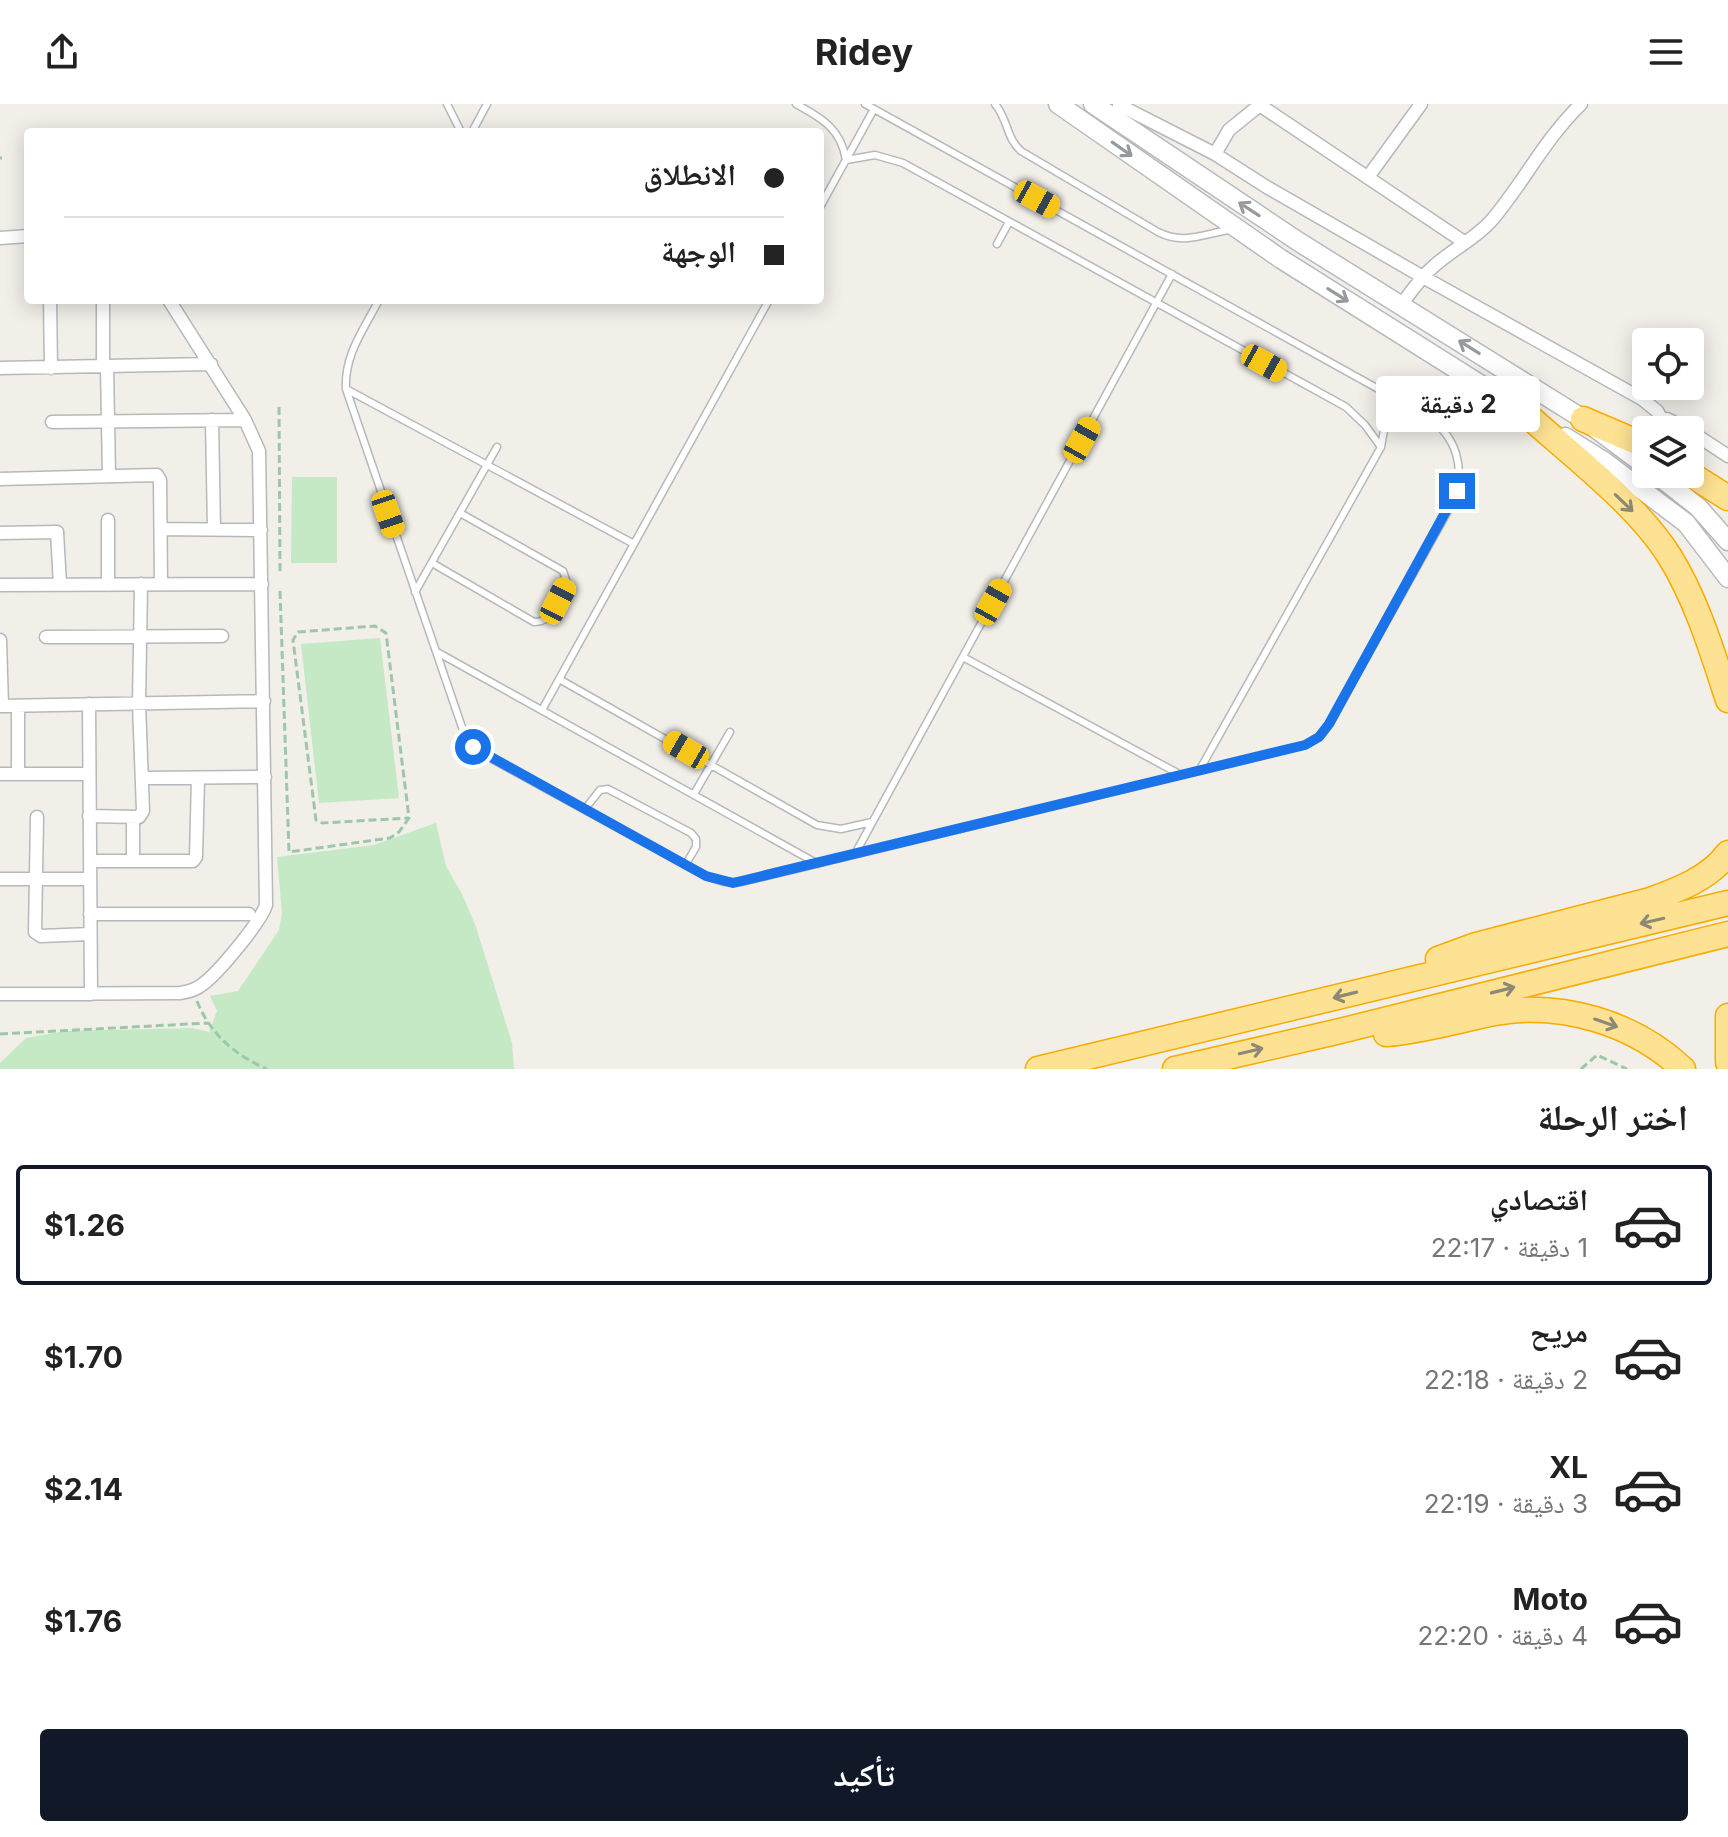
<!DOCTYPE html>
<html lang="ar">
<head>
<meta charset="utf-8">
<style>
  :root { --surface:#fff; --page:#f6f6f6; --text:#222; --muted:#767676; --line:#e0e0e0; --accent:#111827 }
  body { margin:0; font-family:Inter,"Noto Naskh Arabic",sans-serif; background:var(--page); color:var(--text); direction:rtl; height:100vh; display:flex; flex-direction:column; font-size:30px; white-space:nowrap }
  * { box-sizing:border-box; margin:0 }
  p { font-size:26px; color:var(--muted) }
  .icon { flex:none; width:44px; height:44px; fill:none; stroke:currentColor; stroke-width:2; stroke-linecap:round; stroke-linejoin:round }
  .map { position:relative; height:965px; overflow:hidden; direction:ltr }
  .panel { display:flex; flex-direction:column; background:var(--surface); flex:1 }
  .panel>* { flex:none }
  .guide { position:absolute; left:24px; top:24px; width:800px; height:176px; border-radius:8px; box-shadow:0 4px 20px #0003; direction:rtl; display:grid; align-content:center; height:176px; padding:0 40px; background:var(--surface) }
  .buttons { position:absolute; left:1632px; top:224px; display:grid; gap:16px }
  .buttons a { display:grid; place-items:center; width:72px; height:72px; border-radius:8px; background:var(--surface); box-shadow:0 4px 20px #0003; font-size:40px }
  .end { position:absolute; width:36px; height:36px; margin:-18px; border:10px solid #1a73e8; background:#fff; box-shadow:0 0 0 4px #fff }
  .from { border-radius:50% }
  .bubble { position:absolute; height:56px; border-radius:8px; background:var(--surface); box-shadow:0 4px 20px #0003; font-size:26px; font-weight:700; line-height:56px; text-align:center; direction:rtl }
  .car { position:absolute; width:24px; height:48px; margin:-24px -12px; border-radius:10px; box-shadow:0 0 6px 2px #0007; background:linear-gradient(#f5c518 24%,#345 0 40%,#f5c518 0 76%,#345 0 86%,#f5c518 0) }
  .guide b { display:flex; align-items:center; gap:28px; height:76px; font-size:30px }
  .guide b+b { border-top:2px solid var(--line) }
  .guide i { width:20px; height:20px; background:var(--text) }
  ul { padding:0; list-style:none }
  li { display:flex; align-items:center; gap:24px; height:120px; margin:0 16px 12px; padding:0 24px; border:4px solid transparent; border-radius:8px }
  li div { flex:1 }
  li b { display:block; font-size:30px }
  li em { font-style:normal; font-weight:700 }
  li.current { border-color:var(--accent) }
  li>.icon { width:72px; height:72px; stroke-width:1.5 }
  h2 { padding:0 40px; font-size:36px; line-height:96px }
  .primary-button { display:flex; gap:16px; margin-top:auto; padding:16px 40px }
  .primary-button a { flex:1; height:92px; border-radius:8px; background:var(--accent); color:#fff; font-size:32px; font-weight:700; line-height:92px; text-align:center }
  header { display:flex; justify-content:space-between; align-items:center; height:104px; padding:0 40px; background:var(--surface); font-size:36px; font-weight:700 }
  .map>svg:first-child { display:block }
</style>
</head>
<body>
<header><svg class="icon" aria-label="menu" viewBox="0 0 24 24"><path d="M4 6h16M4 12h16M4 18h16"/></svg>Ridey<svg class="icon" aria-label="share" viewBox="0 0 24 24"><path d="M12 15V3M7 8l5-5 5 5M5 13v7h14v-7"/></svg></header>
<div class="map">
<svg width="1728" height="965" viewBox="0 0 1728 965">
  <rect width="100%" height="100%" fill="#f1efe8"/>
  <path fill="#c5e8c5" d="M292,373H337V459H291Z
    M380,534L399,694L319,699L301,540Z
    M436,719L446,762L463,792L476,823L512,939L514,965H0V959L26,934L66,927L192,924L209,928L217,907L210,892L238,887L279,826L282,809L277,753L374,741Z"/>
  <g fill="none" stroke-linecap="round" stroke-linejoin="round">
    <defs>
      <path id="lane" d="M447,0L461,28
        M796,0C822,14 841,25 846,56L875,51L903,59L1346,303L1365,321L1381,343
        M995,0C1008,15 1006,34 1021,47L1158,128C1184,141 1203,130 1229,126
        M472,28L487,0
        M820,103L874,5
        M997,140L1009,118
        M379,196C364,225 344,251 346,285L465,632L479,648L706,772L724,778H742L1305,641L1319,633L1329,620L1453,398C1466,364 1457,333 1427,312L865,0
        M346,285L634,440
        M432,459L534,518C553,519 561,494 567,479L563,467L460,409
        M415,488L497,343
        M437,548L818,760
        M963,553L1181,671
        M559,575L817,721L841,725L872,718
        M542,606L769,196
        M1199,667L1381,343L1386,315L1384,288
        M694,690L730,628
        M585,705L600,686L608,685L691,729L696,735V743L686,760
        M855,750L1172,170"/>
      <path id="street" d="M1258,0L1464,138
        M1119,1L1215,50L1265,82L1423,173L1642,295L1657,307L1662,316
        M1215,50L1229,26L1261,0
        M1368,73L1421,0
        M0,134L28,132
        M50,196L51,264
        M103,196V262
        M1401,201C1411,188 1421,173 1433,163C1451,146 1474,136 1491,117C1523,80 1543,37 1581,0
        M107,262L109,372
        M0,264L211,260
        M212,316L214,426
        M52,318L245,316
        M1690,327L1728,352
        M1636,336L1646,324L1667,315L1689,326
        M0,375L157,371L160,376L161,480
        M108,416V481
        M161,425L261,426
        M0,429L57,428L60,481
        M0,481L262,480
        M46,533L222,532
        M0,536L2,602
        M89,600L91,890
        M0,602L264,597
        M18,602V670
        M0,670H89
        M142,674L265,673
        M89,712L139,713L143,707L139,600L141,480
        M37,713L35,828L41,832L90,830
        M133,713V757
        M90,757H193L196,753L198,674
        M0,775H90
        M90,810H249
        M0,890L180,889C188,888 196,886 203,880C219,868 260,819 266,801L259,347L245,316L169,196"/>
      <path id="secondary" d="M1058,0L1281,155L1537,316
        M1093,0L1299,138L1583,315L1646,362
        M1565,333L1605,358L1686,419L1728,474
        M1656,370L1698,403L1728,437"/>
      <path id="highway" d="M1525,309C1571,351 1637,400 1670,453C1697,497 1712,547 1728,596
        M1583,315L1646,342
        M1690,370L1728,394
        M1438,855L1476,841L1650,796C1678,786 1710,774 1728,749
        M1728,912V958
        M1386,930C1423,927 1459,916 1495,909C1562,897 1634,919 1683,965
        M1038,965L1728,799
        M1175,965L1336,928L1728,830"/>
    </defs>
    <use href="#lane" stroke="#b5b8bc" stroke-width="9"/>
    <use href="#street" stroke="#b5b8bc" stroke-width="15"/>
    <use href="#secondary" stroke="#b6babf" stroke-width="21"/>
    <use href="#highway" stroke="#f9ab00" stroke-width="27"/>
    <path stroke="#9cc7a9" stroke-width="3" stroke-dasharray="8 4" stroke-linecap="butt" d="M0,54H2
      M279,303L280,469
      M280,487L289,748L390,734L399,728L409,714L386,529L375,522L298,528L293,536L316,716L322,719L409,714
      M197,897C210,930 235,951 267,965
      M0,930L208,919
      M1581,965L1597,951L1627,965"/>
    <use href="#lane" stroke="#fff" stroke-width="6"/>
    <use href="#street" stroke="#fff" stroke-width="12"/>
    <use href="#secondary" stroke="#fff" stroke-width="18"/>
    <use href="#highway" stroke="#fde293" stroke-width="24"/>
  </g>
  <defs><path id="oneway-shaft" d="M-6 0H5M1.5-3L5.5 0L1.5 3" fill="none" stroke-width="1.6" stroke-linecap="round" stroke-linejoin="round" transform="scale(2)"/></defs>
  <g stroke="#979a9d">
    <use href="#oneway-shaft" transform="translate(1122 45) rotate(35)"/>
    <use href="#oneway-shaft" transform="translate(1249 105) rotate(-147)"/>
    <use href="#oneway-shaft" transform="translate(1338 191) rotate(32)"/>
    <use href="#oneway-shaft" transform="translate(1469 243) rotate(-148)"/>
  </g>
  <g stroke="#8e8975">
    <use href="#oneway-shaft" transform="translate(1624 399) rotate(44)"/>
    <use href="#oneway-shaft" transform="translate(1652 817) rotate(167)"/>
    <use href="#oneway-shaft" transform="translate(1503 886) rotate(-14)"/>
    <use href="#oneway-shaft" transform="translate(1345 891) rotate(166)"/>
    <use href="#oneway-shaft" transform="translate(1606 919) rotate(19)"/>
    <use href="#oneway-shaft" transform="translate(1251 947) rotate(-13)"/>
  </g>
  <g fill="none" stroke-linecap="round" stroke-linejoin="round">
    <path stroke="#1a73e8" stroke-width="10" d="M473,643L706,772L733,779L1305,641L1319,633L1329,620L1457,387"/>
  </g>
</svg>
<div class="buttons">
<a><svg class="icon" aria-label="locate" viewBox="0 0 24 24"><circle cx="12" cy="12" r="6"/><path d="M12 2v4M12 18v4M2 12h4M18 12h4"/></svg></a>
<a><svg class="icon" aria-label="layers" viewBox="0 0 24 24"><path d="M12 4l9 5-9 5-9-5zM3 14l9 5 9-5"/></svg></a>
</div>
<i class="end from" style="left:473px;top:643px"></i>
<i class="end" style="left:1457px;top:387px"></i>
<div class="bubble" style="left:1376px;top:272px;width:164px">2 دقيقة</div>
<i class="car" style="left:1037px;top:95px;rotate:119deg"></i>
<i class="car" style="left:1264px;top:259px;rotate:119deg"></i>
<i class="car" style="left:1082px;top:336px;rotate:29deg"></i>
<i class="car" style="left:388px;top:410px;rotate:161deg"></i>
<i class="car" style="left:558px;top:497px;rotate:27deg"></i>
<i class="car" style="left:993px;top:498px;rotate:29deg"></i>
<i class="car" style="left:686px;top:646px;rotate:300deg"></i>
<div class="guide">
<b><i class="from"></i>الانطلاق</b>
<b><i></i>الوجهة</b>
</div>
</div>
<section class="panel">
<h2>اختر الرحلة</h2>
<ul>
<li class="current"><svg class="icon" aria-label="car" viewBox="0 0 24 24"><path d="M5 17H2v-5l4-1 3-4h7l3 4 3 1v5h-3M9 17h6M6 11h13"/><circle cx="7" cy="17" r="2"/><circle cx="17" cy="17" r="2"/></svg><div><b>اقتصادي</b><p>1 دقيقة · 22:17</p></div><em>$1.26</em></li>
<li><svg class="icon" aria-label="car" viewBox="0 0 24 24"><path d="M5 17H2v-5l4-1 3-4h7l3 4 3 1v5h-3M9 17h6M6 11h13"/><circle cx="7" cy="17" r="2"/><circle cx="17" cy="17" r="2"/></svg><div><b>مريح</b><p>2 دقيقة · 22:18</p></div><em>$1.70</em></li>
<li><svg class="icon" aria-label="car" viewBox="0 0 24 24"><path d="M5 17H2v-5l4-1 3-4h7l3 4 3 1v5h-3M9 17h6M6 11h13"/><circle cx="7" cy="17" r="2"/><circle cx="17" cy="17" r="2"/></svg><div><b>XL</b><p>3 دقيقة · 22:19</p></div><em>$2.14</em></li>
<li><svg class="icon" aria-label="car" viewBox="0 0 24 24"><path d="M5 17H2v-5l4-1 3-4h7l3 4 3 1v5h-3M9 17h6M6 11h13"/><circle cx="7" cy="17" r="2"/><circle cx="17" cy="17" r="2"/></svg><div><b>Moto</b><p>4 دقيقة · 22:20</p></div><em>$1.76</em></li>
</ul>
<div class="primary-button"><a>تأكيد</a></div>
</section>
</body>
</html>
